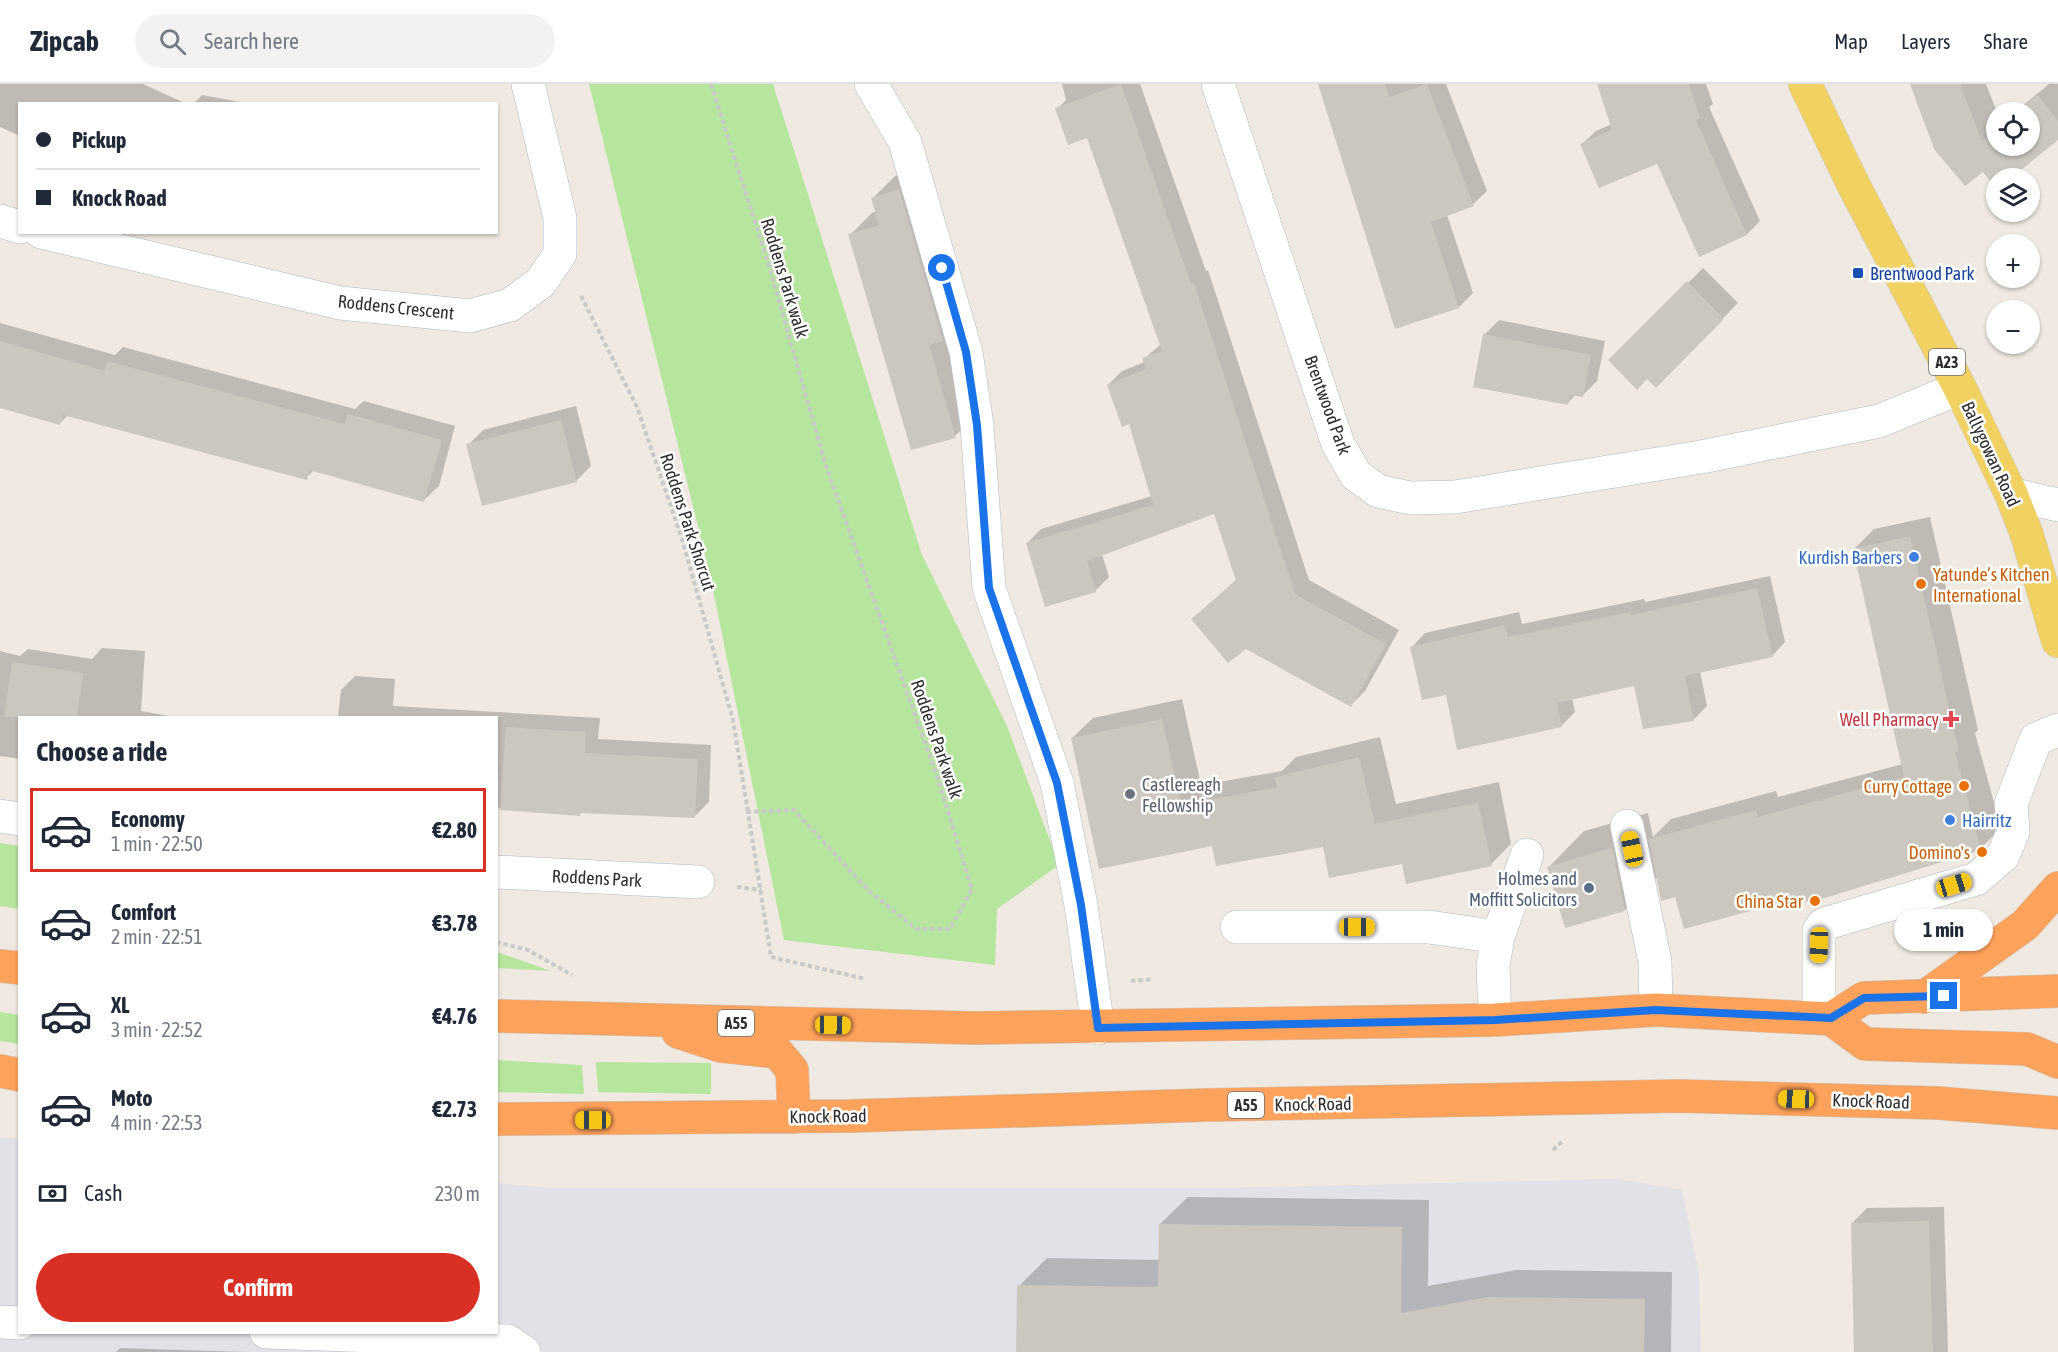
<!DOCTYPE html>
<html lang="en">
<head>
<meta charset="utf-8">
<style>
  :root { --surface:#fff; --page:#f2f2f3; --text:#1f2937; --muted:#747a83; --line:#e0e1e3; --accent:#d93025 }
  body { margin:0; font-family:"Asap Condensed",sans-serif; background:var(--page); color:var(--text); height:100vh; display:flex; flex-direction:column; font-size:22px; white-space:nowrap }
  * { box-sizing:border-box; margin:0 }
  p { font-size:20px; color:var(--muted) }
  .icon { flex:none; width:33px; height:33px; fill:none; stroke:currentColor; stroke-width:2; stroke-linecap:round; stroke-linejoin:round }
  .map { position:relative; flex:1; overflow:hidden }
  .details { position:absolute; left:18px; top:632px; width:480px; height:618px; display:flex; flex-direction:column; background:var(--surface); border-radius:0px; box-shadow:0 2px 4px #0004 }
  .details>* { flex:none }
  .hud { position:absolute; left:18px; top:18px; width:480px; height:132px; border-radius:0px; box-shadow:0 2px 4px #0004; display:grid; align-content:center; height:132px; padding:0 18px; background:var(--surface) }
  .tools { position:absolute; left:1986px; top:18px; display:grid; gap:12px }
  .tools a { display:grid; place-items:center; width:54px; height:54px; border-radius:50%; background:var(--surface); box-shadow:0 2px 4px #0004; font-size:30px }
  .end { position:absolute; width:27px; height:27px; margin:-14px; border:8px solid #1a73e8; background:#fff; box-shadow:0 0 0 3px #fff }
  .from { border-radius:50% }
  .bubble { position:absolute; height:42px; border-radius:21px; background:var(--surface); box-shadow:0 2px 4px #0004; font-size:20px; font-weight:700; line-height:42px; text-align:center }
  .car { position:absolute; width:18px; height:36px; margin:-18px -9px; border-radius:8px; box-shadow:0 0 4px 2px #0007; background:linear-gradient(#f5c518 24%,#345 0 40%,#f5c518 0 76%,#345 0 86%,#f5c518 0) }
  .hud b { display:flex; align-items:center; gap:21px; height:57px; font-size:22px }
  .hud b+b { border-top:2px solid var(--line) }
  .hud i { width:15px; height:15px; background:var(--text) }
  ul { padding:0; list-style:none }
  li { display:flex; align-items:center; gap:18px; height:84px; margin:0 12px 9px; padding:0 6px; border:3px solid transparent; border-radius:0px }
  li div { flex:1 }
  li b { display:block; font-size:22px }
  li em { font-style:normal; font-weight:700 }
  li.current { border-color:var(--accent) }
  li>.icon { width:54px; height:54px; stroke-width:1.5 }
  h2 { padding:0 18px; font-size:27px; line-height:72px }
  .pay { display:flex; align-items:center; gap:15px; height:66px; padding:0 18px; font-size:22px }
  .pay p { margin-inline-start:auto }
  .primary-button { display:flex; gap:12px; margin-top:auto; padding:12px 18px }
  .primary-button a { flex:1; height:69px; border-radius:36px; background:var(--accent); color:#fff; font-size:24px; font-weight:700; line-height:69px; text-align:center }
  header { display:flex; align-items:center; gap:36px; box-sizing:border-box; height:84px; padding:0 30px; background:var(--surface); border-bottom:2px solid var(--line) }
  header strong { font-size:28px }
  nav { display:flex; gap:33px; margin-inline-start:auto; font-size:21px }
  .search { width:420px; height:54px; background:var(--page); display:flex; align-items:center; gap:15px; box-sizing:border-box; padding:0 21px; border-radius:33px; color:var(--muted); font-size:22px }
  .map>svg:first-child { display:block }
</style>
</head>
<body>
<header>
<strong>Zipcab</strong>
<div class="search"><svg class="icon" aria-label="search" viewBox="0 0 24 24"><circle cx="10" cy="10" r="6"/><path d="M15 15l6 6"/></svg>Search here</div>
<nav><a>Map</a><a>Layers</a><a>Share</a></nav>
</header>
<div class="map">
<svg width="2058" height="1268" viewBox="0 0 2058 1268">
  <rect width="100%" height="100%" fill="#efe9e1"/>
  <path fill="#e3e1e8" d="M0,1053L19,1055L20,1248H496L497,1099L551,1104H1224L1616,1095L1682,1106L1699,1191L1701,1268H0Z"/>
  <path fill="#b6e59e" d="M589,0H773L922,471L1007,642L1059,781L997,825L995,881L784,856L710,491Z
    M0,759L19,762V825L0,822Z
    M496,868H497L551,887L497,884Z
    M0,928L19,931V960L0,957Z
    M497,976L582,981L584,1010L497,1008Z
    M596,978L711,979V1010L598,1008Z"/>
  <path fill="#0003" d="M0,0H143L187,20H20V52L0,43Z
    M1062,0H1140L1206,187L1208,186L1309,496L1399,546L1365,607L1351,621L1193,535L1237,495L1215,428L1102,470L1109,493L1095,507L1027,459L1041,445L1152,412L1130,339L1108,301L1122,287L1145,278L1144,275L1161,260L1087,52L1057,25L1066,16Z
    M1319,0H1446L1487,107L1473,120L1447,131L1473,209L1459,223Z
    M1599,0H1706L1713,20L1709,23L1760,137L1747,150L1658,78L1582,60L1596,47L1612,40Z
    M1911,0H1986L1997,28L1996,62H2030V28H2015L2049,0H2058V54L2009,94H1996V103Z
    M202,11L251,20H193Z
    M921,85L977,330L955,352L850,151L872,129L877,127L873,114L895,92Z
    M1703,184L1738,219L1656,302L1647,293L1611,276Z
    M1499,236L1605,257L1597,297L1582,312L1576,310L1568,319L1484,251Z
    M0,239L115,271L123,263L355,325L364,317L455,342L439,402L424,416L314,386L306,394L68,331L60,339L0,322Z
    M576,322L591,382L576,397L468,361L483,346Z
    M1930,433L1978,646L1975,649L2001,744L1980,765L1676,811L1658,792L1625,826L1549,783L1584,747L1648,729L1653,753L1671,735L1776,707L1778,713L1903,680L1854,465L1874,445Z
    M1770,492L1785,558L1772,572L1700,587L1707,622L1693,636L1635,600L1572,614L1575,628L1561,642L1447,609L1412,563L1425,549L1519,528L1522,540L1644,515L1645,518Z
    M102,564L145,567L141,627L174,633H20V675L0,672V567L20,572L28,565L92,575Z
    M355,592L395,595L393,622L600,634L598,655L711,661L709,718L694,733L582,728L580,730L496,724V633H338L341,606Z
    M1182,615L1201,701L1282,687L1296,673L1380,653L1396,720L1499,698L1511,760L1491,780L1324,761L1213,760L1072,654L1093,634Z
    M1188,1113L1429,1116L1428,1202L1517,1186L1672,1188L1671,1268H1018L1019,1202L1047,1174L1160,1176V1140Z
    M1944,1123L1948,1268H1856L1852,1139L1867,1124Z
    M120,1264L246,1268H116Z"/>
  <path fill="#cbc7bf" d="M1121,0L1191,200L1194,199L1295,510L1386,560L1351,623L1246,565L1228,579L1191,535L1236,497L1214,430L1087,477L1096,508L1045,523L1026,459L1153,421L1129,340L1122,343L1107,301L1146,285L1142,274L1162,267L1087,54L1068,61L1055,24Z
    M1318,0H1385L1389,13L1427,0L1474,122L1431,138L1459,224L1395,245Z
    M1597,0H1689L1700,34L1696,36L1747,151L1699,173L1657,80L1599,104L1580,60L1612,46Z
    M1910,0H1960L1982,57L1996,45V62H2030V28H2016L2037,11L2058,37V56L2011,94H1996V105L1983,88L1965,102L1934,65Z
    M899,105L943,257L929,261L956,354L911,366L848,150L879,141L871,114Z
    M1687,197L1724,235L1656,304L1647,295L1637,306L1608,276Z
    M1483,250L1591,271L1583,313L1570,311L1568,321L1473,303Z
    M0,257L105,287L107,277L345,340L348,330L442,356L424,418L309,386L307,396L63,331L60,341L0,324Z
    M561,336L577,398L482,422L466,360Z
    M1910,452L1959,668H1955L1981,766L1815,817L1784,818L1684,845L1675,813L1661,817L1649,755L1756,726L1758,733L1904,693L1853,465Z
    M1757,504L1773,573L1685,592L1694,637L1643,645L1634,602L1557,619L1562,643L1457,666L1446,611L1422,616L1410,563L1505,541L1508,553L1631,528V531Z
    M12,578L83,589L77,633H4Z
    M1162,635L1181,721L1277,703L1274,693L1359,673L1375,740L1478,718L1492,782L1406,800L1402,780L1329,794L1323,763L1216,782L1212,762L1099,785L1071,654Z
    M506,643L586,648L585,669L698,675L695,734L580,729V732L500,726Z
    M1612,764L1625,827L1565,844L1547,783Z
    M1929,1137L1933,1268H1854L1851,1139Z
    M1159,1140L1402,1143L1401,1229L1488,1213L1645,1215L1644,1268H1016L1017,1201L1158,1203Z"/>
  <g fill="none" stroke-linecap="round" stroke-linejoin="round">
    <defs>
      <path id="minor" d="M871,0L905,58L966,268L977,341L989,504L1057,699L1081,821L1098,944
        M1218,0L1338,360L1356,391L1378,407L1410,414L1455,413L1701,373L1879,337L1960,304
        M0,137L20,143
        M41,148L340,219L470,232L510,221L541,198L560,170V134L528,0
        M2011,410L2058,421
        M0,732L20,735
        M1627,742L1655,878L1656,926
        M496,788L698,798
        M1237,843H1429L1498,853L1493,881L1495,936
        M1498,853L1527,771
        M1819,934V846L1824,840L1976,795L2003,772L2013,748L2011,720L2036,655L2058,646
        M0,1238L20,1239
        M266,1248L508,1257L524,1268"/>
      <path id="major" d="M1805,0L1853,100L1960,304L2011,410L2027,451L2058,557"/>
      <path id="highway" d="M0,882L20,884
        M1924,913L2025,841L2058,804
        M496,932L975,944L1495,936L1656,926L1831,935L1864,914L2058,907
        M1831,935L1865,960L2027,965L2058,978
        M678,948L721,962L777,968L792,986L794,1033
        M0,987L20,991
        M496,1035L851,1032L1207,1021L1679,1012L1938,1019L2058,1029"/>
    </defs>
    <use href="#minor" stroke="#b4b7c1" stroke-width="34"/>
    <use href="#major" stroke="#c9c9c9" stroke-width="34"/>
    <use href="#highway" stroke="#c9c9c9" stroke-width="34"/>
    <path stroke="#c9c9c9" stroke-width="4" stroke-dasharray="4.5 3" stroke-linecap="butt" d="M711,0L769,182L826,382L938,695L972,805L950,845H916L869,807L794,726L748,728L771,873L866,895
      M581,212L637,323L682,455L733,636L748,728
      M737,803L761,806
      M496,858L528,866L572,891
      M1131,897L1153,895
      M1553,1066L1564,1056"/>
    <use href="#minor" stroke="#fff" stroke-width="33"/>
    <use href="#major" stroke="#f2d163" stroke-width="33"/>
    <use href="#highway" stroke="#ffa35c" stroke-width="33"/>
  </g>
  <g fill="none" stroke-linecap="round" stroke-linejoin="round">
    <path stroke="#1a73e8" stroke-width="8" d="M942,184L966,268L977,341L989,504L1057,699L1081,821L1098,944L1495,936L1656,926L1831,934L1864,914L1944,912"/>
  </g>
  <rect fill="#1a4fb4" stroke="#fff" stroke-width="2" x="1852" y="183" width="12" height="12" rx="3"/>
  <g fill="#3f7fe0" stroke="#fff" stroke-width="2">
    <circle cx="1914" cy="473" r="6"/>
    <circle cx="1950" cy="736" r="6"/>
  </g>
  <g fill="#e8710a" stroke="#fff" stroke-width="2">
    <circle cx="1921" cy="500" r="6"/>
    <circle cx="1964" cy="702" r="6"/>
    <circle cx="1982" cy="768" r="6"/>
    <circle cx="1815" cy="817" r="6"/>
  </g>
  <path fill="#e0444e" stroke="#fff" stroke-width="2" d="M1948 626h6v6h6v6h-6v6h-6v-6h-6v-6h6z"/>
  <circle fill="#6b7280" stroke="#fff" stroke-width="2" cx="1130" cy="710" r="6"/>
  <circle fill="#5c6f8a" stroke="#fff" stroke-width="2" cx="1589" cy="804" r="6"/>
  <g text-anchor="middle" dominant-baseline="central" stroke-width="5" stroke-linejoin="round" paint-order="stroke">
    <g fill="#fff" stroke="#6d6d6d" stroke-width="1.5">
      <rect x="1929" y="265" width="36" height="26" rx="4.5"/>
      <rect x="718" y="926" width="36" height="26" rx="4.5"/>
      <rect x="1228" y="1008" width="36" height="26" rx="4.5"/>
    </g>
    <g font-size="16" font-weight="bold" fill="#2e2e2e">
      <text x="1947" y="278">A23</text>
      <text x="736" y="939">A55</text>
      <text x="1246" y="1021">A55</text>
    </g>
    <g font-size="18" fill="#164399" stroke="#fff" text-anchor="start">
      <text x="1870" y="189">Brentwood Park</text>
    </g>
    <g font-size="18" fill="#2e2e2e" stroke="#fff">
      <text transform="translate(785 194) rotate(73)">Roddens Park walk</text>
      <text transform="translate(396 223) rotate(6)">Roddens Crescent</text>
      <text transform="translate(1328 321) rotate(70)">Brentwood Park</text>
      <text transform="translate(1991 370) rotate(65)">Ballygowan Road</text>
      <text transform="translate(688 438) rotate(72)">Roddens Park Shorcut</text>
      <text transform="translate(937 655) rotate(71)">Roddens Park walk</text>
      <text transform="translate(597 794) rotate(3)">Roddens Park</text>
      <text transform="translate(1871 1017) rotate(2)">Knock Road</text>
      <text transform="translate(1313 1020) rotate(-1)">Knock Road</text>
      <text transform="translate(828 1032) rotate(-1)">Knock Road</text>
    </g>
    <g font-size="18" fill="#366cbe" stroke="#fff" text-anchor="end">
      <text x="1902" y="473">Kurdish Barbers</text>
      <text x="1962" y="736" text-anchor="start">Hairritz</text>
    </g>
    <g font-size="18" fill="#c56008" stroke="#fff" text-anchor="end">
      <text x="1933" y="490" text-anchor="start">Yatunde’s Kitchen<tspan x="1933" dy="21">International</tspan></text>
      <text x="1952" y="702">Curry Cottage</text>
      <text x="1970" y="768">Domino's</text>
      <text x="1803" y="817">China Star</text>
    </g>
    <g font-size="18" fill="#be3a42" stroke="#fff" text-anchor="end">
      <text x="1939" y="635">Well Pharmacy</text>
    </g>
    <g font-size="18" fill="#5b616d" stroke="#fff" text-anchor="start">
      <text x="1142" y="700">Castlereagh<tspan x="1142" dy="21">Fellowship</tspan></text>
    </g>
    <g font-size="18" fill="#4e5e75" stroke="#fff" text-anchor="end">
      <text x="1577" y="794">Holmes and<tspan x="1577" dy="21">Moffitt Solicitors</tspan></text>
    </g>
  </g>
</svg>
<div class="tools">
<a><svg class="icon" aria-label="locate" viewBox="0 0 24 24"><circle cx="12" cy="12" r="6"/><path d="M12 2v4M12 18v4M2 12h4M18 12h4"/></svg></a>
<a><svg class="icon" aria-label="layers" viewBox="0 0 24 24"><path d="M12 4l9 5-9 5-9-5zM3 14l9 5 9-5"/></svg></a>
<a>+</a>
<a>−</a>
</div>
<i class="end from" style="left:942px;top:184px"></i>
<i class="end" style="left:1944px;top:912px"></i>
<div class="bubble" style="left:1894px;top:825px;width:99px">1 min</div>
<i class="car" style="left:1632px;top:765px;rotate:348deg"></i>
<i class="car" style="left:1954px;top:801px;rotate:73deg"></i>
<i class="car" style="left:1357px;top:843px;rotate:90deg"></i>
<i class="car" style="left:1819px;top:861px;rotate:182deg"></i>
<i class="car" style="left:833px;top:941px;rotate:91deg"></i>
<i class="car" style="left:1796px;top:1015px;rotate:272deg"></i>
<i class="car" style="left:593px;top:1036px;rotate:270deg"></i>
<div class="hud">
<b><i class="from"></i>Pickup</b>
<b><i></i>Knock Road</b>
</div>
<section class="details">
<h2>Choose a ride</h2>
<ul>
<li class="current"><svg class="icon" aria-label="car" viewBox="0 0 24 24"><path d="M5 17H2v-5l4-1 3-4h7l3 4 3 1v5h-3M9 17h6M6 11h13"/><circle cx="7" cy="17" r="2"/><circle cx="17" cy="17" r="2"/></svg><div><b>Economy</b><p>1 min · 22:50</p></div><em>€2.80</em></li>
<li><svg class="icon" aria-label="car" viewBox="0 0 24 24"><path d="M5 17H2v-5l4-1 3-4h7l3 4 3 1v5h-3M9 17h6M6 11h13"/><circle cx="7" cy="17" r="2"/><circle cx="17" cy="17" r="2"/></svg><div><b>Comfort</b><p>2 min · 22:51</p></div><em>€3.78</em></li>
<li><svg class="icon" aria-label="car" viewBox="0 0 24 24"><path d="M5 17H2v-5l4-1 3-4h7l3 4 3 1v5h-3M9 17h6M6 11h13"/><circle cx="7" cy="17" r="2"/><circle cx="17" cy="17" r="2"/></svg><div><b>XL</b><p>3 min · 22:52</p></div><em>€4.76</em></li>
<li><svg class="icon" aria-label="car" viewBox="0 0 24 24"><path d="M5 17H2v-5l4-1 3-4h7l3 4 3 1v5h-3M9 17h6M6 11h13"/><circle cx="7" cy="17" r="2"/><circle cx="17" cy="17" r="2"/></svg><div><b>Moto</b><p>4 min · 22:53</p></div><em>€2.73</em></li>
</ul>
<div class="pay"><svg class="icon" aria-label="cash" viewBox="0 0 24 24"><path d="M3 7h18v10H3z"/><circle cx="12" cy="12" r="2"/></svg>Cash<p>230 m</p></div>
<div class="primary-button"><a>Confirm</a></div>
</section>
</div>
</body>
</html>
